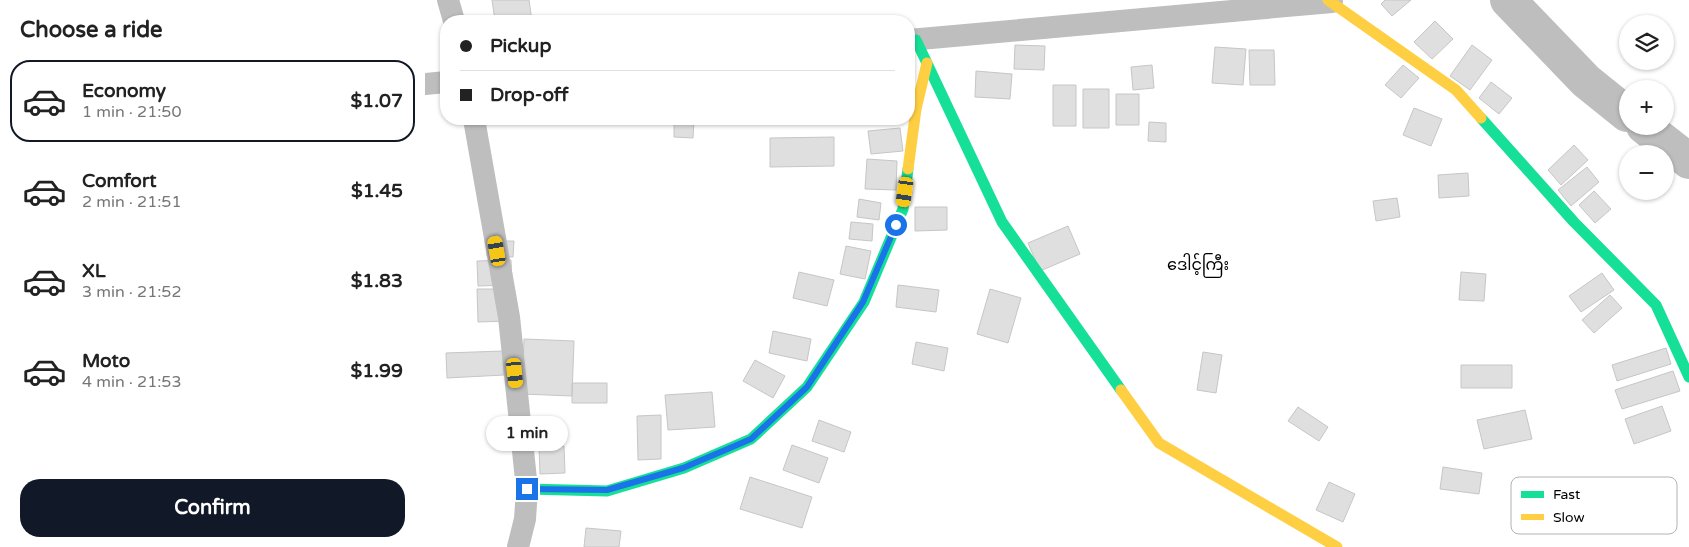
<!DOCTYPE html>
<html lang="en">
<head>
<meta charset="utf-8">
<style>
  :root { --surface:#fff; --page:#f2f2f2; --text:#222; --muted:#767676; --line:#e0e0e0; --accent:#111827 }
  body { margin:0; font-family:"Varela Round","Noto Sans Myanmar",sans-serif; background:var(--page); color:var(--text); height:100vh; display:flex; flex-direction:column; font-size:19px; white-space:nowrap }
  * { box-sizing:border-box; margin:0 }
  p { font-size:16px; color:var(--muted) }
  .icon { flex:none; width:28px; height:28px; fill:none; stroke:currentColor; stroke-width:2; stroke-linecap:round; stroke-linejoin:round }
  .map { position:relative; flex:1; overflow:hidden }
  .side { display:flex; flex-direction:column; background:var(--surface); width:425px }
  .side>* { flex:none }
  .guide { position:absolute; left:15px; top:15px; width:475px; height:110px; border-radius:20px; box-shadow:0 1px 4px #0004; display:grid; align-content:center; height:110px; padding:0 20px; background:var(--surface) }
  .fabs { position:absolute; left:1194px; top:15px; display:grid; gap:10px }
  .fabs a { display:grid; place-items:center; width:55px; height:55px; border-radius:50%; background:var(--surface); box-shadow:0 1px 4px #0004; font-size:25px }
  .end { position:absolute; width:22px; height:22px; margin:-11px; border:6px solid #1a73e8; background:#fff; box-shadow:0 0 0 2px #fff }
  .from { border-radius:50% }
  .bubble { position:absolute; height:35px; border-radius:18px; background:var(--surface); box-shadow:0 1px 4px #0004; font-size:16px; font-weight:700; line-height:35px; text-align:center }
  .car { position:absolute; width:15px; height:30px; margin:-15px -8px; border-radius:6px; box-shadow:0 0 4px 1px #0007; background:linear-gradient(#f5c518 24%,#345 0 40%,#f5c518 0 76%,#345 0 86%,#f5c518 0) }
  .guide b { display:flex; align-items:center; gap:18px; height:48px; font-size:19px }
  .guide b+b { border-top:1px solid var(--line) }
  .guide i { width:12px; height:12px; background:var(--text) }
  ul { padding:0; list-style:none }
  li { display:flex; align-items:center; gap:15px; height:82px; margin:0 10px 8px; padding:0 10px; border:2px solid transparent; border-radius:20px }
  li div { flex:1 }
  li b { display:block; font-size:19px }
  li em { font-style:normal; font-weight:700 }
  li.active { border-color:var(--accent) }
  li>.icon { width:45px; height:45px; stroke-width:1.5 }
  h2 { padding:0 20px; font-size:22px; line-height:60px }
  .cta { display:flex; gap:10px; margin-top:auto; padding:10px 20px }
  .cta a { flex:1; height:58px; border-radius:20px; background:var(--accent); color:#fff; font-size:20px; font-weight:700; line-height:58px; text-align:center }
  main { display:flex; flex:1; min-height:0 }
  .map>svg:first-child { display:block }
</style>
</head>
<body>
<main>
<section class="side">
<h2>Choose a ride</h2>
<ul>
<li class="active"><svg class="icon" aria-label="car" viewBox="0 0 24 24"><path d="M5 17H2v-5l4-1 3-4h7l3 4 3 1v5h-3M9 17h6M6 11h13"/><circle cx="7" cy="17" r="2"/><circle cx="17" cy="17" r="2"/></svg><div><b>Economy</b><p>1 min · 21:50</p></div><em>$1.07</em></li>
<li><svg class="icon" aria-label="car" viewBox="0 0 24 24"><path d="M5 17H2v-5l4-1 3-4h7l3 4 3 1v5h-3M9 17h6M6 11h13"/><circle cx="7" cy="17" r="2"/><circle cx="17" cy="17" r="2"/></svg><div><b>Comfort</b><p>2 min · 21:51</p></div><em>$1.45</em></li>
<li><svg class="icon" aria-label="car" viewBox="0 0 24 24"><path d="M5 17H2v-5l4-1 3-4h7l3 4 3 1v5h-3M9 17h6M6 11h13"/><circle cx="7" cy="17" r="2"/><circle cx="17" cy="17" r="2"/></svg><div><b>XL</b><p>3 min · 21:52</p></div><em>$1.83</em></li>
<li><svg class="icon" aria-label="car" viewBox="0 0 24 24"><path d="M5 17H2v-5l4-1 3-4h7l3 4 3 1v5h-3M9 17h6M6 11h13"/><circle cx="7" cy="17" r="2"/><circle cx="17" cy="17" r="2"/></svg><div><b>Moto</b><p>4 min · 21:53</p></div><em>$1.99</em></li>
</ul>
<div class="cta"><a>Confirm</a></div>
</section>
<div class="map">
<svg width="1264" height="547" viewBox="0 0 1264 547">
  <rect width="100%" height="100%" fill="#fff"/>
  <g fill="none" stroke-linecap="round" stroke-linejoin="round">
    <path stroke="#bebebe" stroke-width="36" d="M1083,0L1161,81L1202,114
      M1219,126L1264,161"/>
  </g>
  <path fill="#dfdfdf" stroke="#c6c6c6" d="M67,0H104L107,21H70Z
    M960,0H986L967,16L956,4Z
    M1010,21L1028,39L1007,59L989,42Z
    M590,45L620,46L619,70L589,69Z
    M1047,45L1067,60L1045,90L1025,76Z
    M790,47L821,49L818,85L787,83Z
    M824,50H849L850,85H825Z
    M727,65L729,88L708,90L706,67Z
    M978,65L994,78L976,98L960,85Z
    M551,71L587,74L585,99L550,97Z
    M1066,82L1087,98L1074,114L1054,98Z
    M628,85H651V126H628Z
    M658,89H684V128H658Z
    M691,94H714V125H691Z
    M989,108L1017,119L1006,146L978,135Z
    M249,119H269L268,138L249,137Z
    M724,122L741,123V142L723,141Z
    M475,128L478,151L446,154L443,131Z
    M409,137V166L345,167V138Z
    M1149,145L1163,160L1136,185L1123,170Z
    M442,159L472,161L471,190L440,189Z
    M1162,167L1174,182L1146,206L1133,190Z
    M1043,173L1044,196L1014,198L1013,175Z
    M1169,191L1186,209L1170,223L1154,205Z
    M972,198L975,217L951,221L948,201Z
    M434,199L456,203L454,220L432,217Z
    M490,207H522V230L490,231Z
    M426,222L448,224L447,241L424,239Z
    M643,226L655,254L615,271L603,243Z
    M62,241H89L88,257L62,256Z
    M421,246L446,251L440,279L415,274Z
    M86,260L87,285L53,286L52,261Z
    M374,272L409,280L402,306L368,298Z
    M1036,272L1061,274L1059,301L1034,300Z
    M1177,273L1189,290L1156,312L1144,296Z
    M473,285L514,290L511,312L471,307Z
    M52,289H82L83,321L53,322Z
    M565,289L596,298L583,343L552,334Z
    M1185,295L1197,308L1169,333L1157,320Z
    M348,331L386,339L382,361L344,353Z
    M99,339L149,341L147,396L97,394Z
    M491,342L523,348L519,371L487,364Z
    M1241,348L1246,364L1192,381L1187,365Z
    M78,351L79,375L22,378L21,353Z
    M778,352L797,355L791,393L772,390Z
    M330,360L360,376L348,398L318,381Z
    M1036,365H1087V388H1036Z
    M1248,371L1255,391L1197,409L1190,390Z
    M147,383H182V403H147Z
    M287,392L290,427L243,430L240,395Z
    M1237,406L1246,431L1209,444L1200,419Z
    M873,407L903,427L894,441L863,421Z
    M1100,410L1107,439L1059,449L1052,420Z
    M236,415V459L213,460L212,416Z
    M394,420L426,432L419,452L387,441Z
    M367,445L403,458L394,483L358,470Z
    M139,446L140,473L115,474L114,447Z
    M1018,467L1057,473L1054,494L1015,489Z
    M325,477L387,497L377,528L315,509Z
    M904,482L930,494L918,522L891,510Z
    M161,528L196,531L194,547H159Z"/>
  <g fill="none" stroke-linecap="round" stroke-linejoin="round">
    <path stroke="#bebebe" stroke-width="22" d="M23,0L29,21
      M484,40L907,2
      M0,84L21,82
      M49,119L84,317L102,489L100,519L93,547"/>
    <path stroke="#16e098" stroke-width="11" d="M491,40L577,222L696,390
      M1056,118L1149,222L1231,305L1264,377
      M102,489L182,491L259,468L326,439L382,387L439,302L478,209L483,169"/>
    <path stroke="#ffcf43" stroke-width="11" d="M903,0L1031,90L1056,118
      M483,169L491,109L502,63
      M696,390L734,443L912,547"/>
  </g>
  <g fill="none" stroke-linecap="round" stroke-linejoin="round">
    <path stroke="#1a73e8" stroke-width="6" d="M102,489L182,490L258,468L326,439L382,387L438,302L471,225"/>
  </g>
  <g text-anchor="middle" dominant-baseline="central" stroke-width="5" stroke-linejoin="round" paint-order="stroke">
    <g font-size="16" fill="#000" stroke="#fff">
      <text x="773" y="265">ဒေါင့်ကြီး</text>
    </g>
  </g>
  <rect x="1086" y="477" width="166" height="57" rx="8" fill="#fff" stroke="#b2b2b2" stroke-width="1"/>
  <rect x="1096" y="491" width="23" height="7" fill="#16e098"/>
  <rect x="1096" y="514" width="23" height="6" fill="#ffcf43"/>
  <g font-size="14" fill="#000">
    <text x="1128" y="499">Fast</text>
    <text x="1128" y="522">Slow</text>
  </g>
</svg>
<div class="fabs">
<a><svg class="icon" aria-label="layers" viewBox="0 0 24 24"><path d="M12 4l9 5-9 5-9-5zM3 14l9 5 9-5"/></svg></a>
<a>+</a>
<a>−</a>
</div>
<i class="end from" style="left:471px;top:225px"></i>
<i class="end" style="left:102px;top:489px"></i>
<div class="bubble" style="left:61px;top:416px;width:82px">1 min</div>
<i class="car" style="left:480px;top:192px;rotate:188deg"></i>
<i class="car" style="left:72px;top:251px;rotate:350deg"></i>
<i class="car" style="left:90px;top:373px;rotate:174deg"></i>
<div class="guide">
<b><i class="from"></i>Pickup</b>
<b><i></i>Drop-off</b>
</div>
</div>
</main>
</body>
</html>
